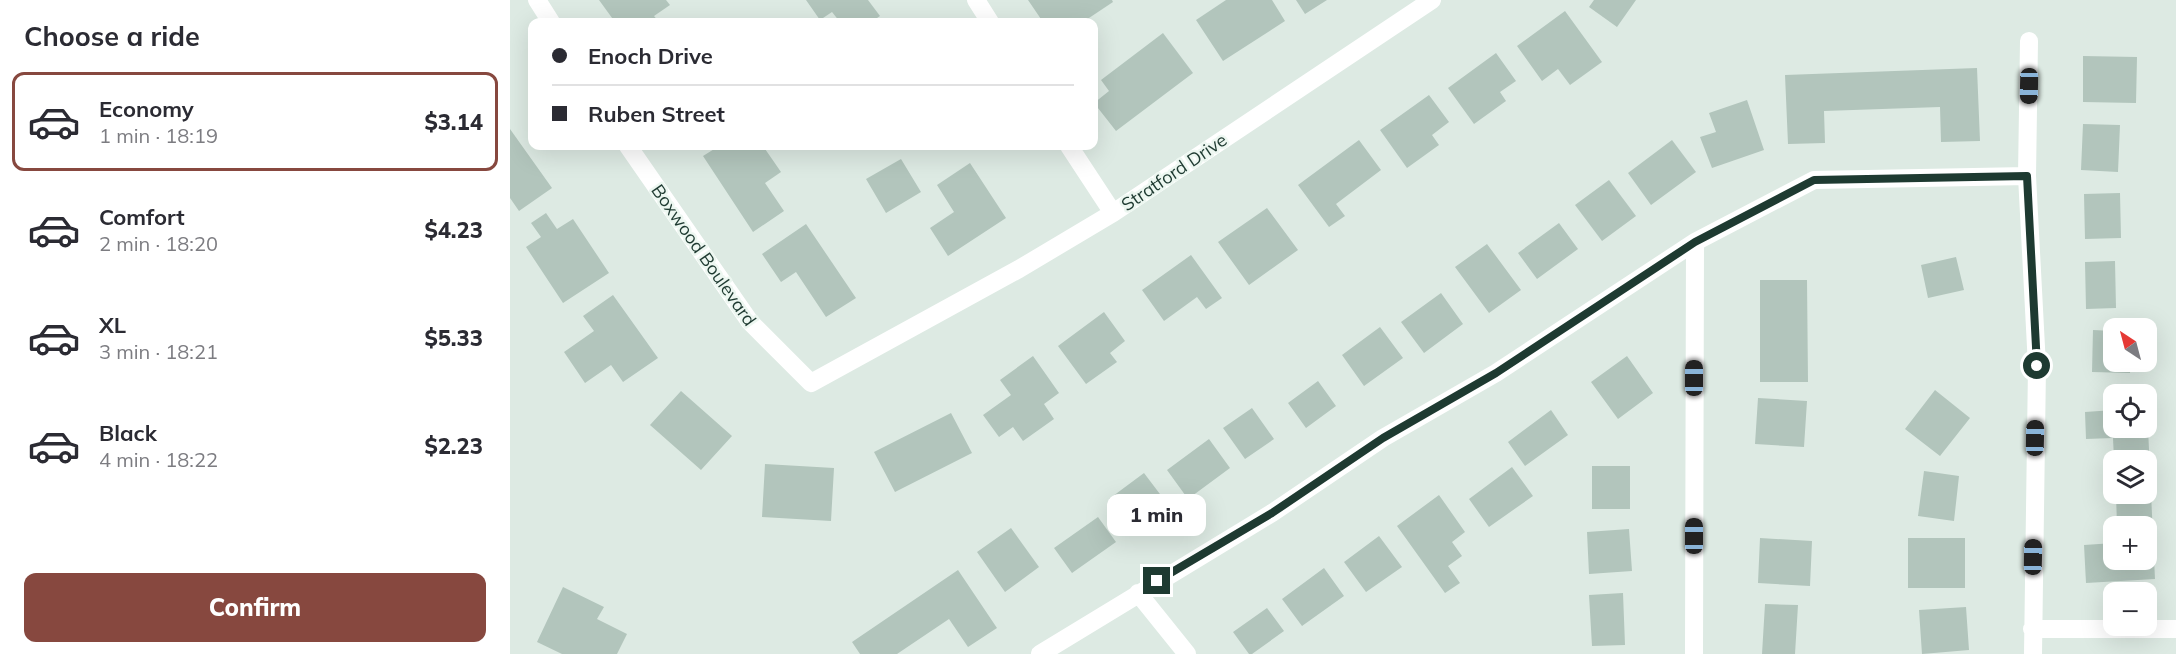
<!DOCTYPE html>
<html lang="en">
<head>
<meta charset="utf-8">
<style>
  :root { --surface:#fff; --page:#f2f2f3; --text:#2b2b33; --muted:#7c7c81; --line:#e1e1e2; --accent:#87483f }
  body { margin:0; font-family:Mulish,sans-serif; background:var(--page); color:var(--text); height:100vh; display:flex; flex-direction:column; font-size:22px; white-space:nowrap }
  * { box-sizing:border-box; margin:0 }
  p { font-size:20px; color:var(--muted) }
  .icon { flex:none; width:33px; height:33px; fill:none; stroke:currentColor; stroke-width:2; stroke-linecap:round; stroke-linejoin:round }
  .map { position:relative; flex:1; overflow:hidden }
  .side { display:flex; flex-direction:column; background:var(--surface); width:510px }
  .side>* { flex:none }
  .guide { position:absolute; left:18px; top:18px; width:570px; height:132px; border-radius:12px; box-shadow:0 6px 24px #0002; display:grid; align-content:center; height:132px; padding:0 24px; background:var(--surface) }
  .needle { width:39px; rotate:324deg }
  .tools { position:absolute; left:1593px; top:318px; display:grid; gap:12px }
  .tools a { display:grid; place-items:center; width:54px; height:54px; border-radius:12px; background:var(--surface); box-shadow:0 6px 24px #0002; font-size:30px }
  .end { position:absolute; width:27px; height:27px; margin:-14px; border:8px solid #1e3a31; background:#fff; box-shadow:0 0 0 3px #fff }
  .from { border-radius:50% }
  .bubble { position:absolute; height:42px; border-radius:12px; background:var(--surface); box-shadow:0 6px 24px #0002; font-size:20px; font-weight:800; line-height:42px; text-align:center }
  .car { position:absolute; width:18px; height:36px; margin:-18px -9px; border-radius:8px; box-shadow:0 0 4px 2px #0007; background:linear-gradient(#222 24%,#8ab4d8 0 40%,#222 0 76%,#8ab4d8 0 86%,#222 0) }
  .guide b { display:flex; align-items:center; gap:21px; height:57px; font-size:22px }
  .guide b+b { border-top:2px solid var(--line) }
  .guide i { width:15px; height:15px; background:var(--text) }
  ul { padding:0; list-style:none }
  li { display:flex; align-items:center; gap:18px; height:99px; margin:0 12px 9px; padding:0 12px; border:3px solid transparent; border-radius:12px }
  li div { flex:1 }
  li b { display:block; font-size:22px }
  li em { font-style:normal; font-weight:800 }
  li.current { border-color:var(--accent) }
  li>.icon { width:54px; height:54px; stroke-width:1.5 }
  h2 { padding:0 24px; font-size:27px; line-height:72px }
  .primary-button { display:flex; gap:12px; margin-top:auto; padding:12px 24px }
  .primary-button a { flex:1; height:69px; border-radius:12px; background:var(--accent); color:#fff; font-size:24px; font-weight:800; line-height:69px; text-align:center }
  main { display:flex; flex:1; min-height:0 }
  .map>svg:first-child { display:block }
</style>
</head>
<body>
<main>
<section class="side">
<h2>Choose a ride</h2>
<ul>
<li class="current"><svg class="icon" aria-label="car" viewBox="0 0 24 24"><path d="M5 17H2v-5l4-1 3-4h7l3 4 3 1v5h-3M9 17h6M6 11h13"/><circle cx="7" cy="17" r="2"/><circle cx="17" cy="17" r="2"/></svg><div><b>Economy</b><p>1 min · 18:19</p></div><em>$3.14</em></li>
<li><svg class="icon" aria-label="car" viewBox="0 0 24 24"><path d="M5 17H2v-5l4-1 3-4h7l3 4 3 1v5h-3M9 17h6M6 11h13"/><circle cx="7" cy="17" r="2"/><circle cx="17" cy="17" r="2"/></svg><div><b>Comfort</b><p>2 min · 18:20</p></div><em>$4.23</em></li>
<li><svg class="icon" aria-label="car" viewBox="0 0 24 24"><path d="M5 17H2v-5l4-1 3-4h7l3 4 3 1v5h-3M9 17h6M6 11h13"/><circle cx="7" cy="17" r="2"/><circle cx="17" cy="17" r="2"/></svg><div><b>XL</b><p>3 min · 18:21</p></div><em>$5.33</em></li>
<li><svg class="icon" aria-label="car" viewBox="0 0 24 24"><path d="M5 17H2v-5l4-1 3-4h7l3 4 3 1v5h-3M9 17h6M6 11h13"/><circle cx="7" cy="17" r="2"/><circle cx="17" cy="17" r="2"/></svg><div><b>Black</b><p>4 min · 18:22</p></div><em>$2.23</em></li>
</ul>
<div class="primary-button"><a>Confirm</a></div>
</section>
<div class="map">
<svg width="1666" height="654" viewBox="0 0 1666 654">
  <rect width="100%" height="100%" fill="#ddeae3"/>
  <path fill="#b2c5bc" d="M89,0H156L160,5L144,16L149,22H105Z
    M296,0H358L370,16L361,22H330L322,12L310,20Z
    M518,0H602L603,2L573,22H533Z
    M716,0H762L775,21L713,61L686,20Z
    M786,0H817L795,14Z
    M1084,0H1126L1107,27L1079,7Z
    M1055,11L1092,62L1060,85L1048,69L1032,81L1007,46Z
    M653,33L683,73L606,131L584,103L599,91L591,80Z
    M986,53L1006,81L990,92L996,101L964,124L938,88Z
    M1573,56L1627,57L1626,103L1573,102Z
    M1467,68L1470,141L1431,142L1430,107L1314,111L1315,143L1278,144L1275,75Z
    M919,95L939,122L922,135L929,145L897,168L870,130Z
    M1237,100L1254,150L1202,168L1190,137L1206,132L1199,113Z
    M1573,124L1610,125L1608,172L1571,170Z
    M0,129L42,188L9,211L0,198Z
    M849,140L871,170L826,204L835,216L819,227L788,185Z
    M1162,140L1186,172L1141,205L1118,173Z
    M209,146H253L271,172L255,183L274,211L243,232L193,156Z
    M391,159L411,192L376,213L356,179Z
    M460,163L496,218L438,256L420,228L444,212L427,185Z
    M1099,180L1126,216L1092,241L1065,205Z
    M1610,193L1611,238L1575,239L1574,194Z
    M757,208L788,250L739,285L708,242Z
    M36,213L47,229L63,219L99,273L53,303L16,247L31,237L21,223Z
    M1049,223L1068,249L1027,279L1008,253Z
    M296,224L346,298L316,317L286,272L271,282L252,254Z
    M977,244L1011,290L979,313L945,267Z
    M681,255L712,298L696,309L687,297L654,321L632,290Z
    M1446,257L1454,290L1418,298L1411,265Z
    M1605,261L1606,308L1576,309L1575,262Z
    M1250,280H1297L1298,382H1250Z
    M931,293L953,324L914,353L891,322Z
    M103,295L148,358L113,382L101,365L75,383L54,352L84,331L73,316Z
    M594,312L615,341L600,353L607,362L576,384L548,346Z
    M870,327L893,358L854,386L832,355Z
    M1583,330L1604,331V362H1621L1620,373L1582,372Z
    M523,356L549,393L534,404L544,419L513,441L503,427L489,437L473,415L501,395L490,380Z
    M1117,356L1143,393L1108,419L1081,382Z
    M808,381L826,406L796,428L778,403Z
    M1425,390L1460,418L1430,456L1395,429Z
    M171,391L222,436L191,470L140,425Z
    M1248,398L1297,401L1294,447L1245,444Z
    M742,408L764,439L735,459L713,428Z
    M1041,410L1058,435L1015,466L998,442Z
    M1604,410V428H1638L1645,579L1576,583L1574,545L1604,543V560H1636V526H1607L1606,494H1636V460H1604L1603,438L1576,439L1575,412Z
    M441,413L462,453L385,492L364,452Z
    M699,439L720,468L678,499L657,470Z
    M255,464L324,468L321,521L252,517Z
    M1082,466H1120V509H1082Z
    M1002,467L1023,496L979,527L959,499Z
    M1414,471L1449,476L1444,521L1408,516Z
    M634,473L659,506L623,532L599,499Z
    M929,495L955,532L942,542L952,556L938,566L950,583L935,593L887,526Z
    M588,517L606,542L562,573L544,548Z
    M501,528L529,567L495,592L467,552Z
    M1119,529L1122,571L1079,574L1077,532Z
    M869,536L892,567L856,592L834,562Z
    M1250,538L1302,541L1300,586L1248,583Z
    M1398,538H1455V588H1398Z
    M814,568L834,596L792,626L772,599Z
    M448,570L487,628L458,647L439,619L387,654H350L342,642Z
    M53,587L94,607L87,619L117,634L107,654H52L27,642Z
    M1113,593L1115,645L1082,646L1079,595Z
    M1255,604L1288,605L1285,654H1252Z
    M1456,607L1459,650L1412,654L1409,610Z
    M757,608L774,631L742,654H739L723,632Z"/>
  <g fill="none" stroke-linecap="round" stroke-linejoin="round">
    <path stroke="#fff" stroke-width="18" d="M27,0L41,22
      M466,0L480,22
      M1519,41L1517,176L1527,366L1523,654
      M118,146L240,322L301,383L509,269L603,213L922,0
      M559,146L603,213
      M628,593L677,654
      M1522,629H1666
      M530,654L762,513L873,438L986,373L1185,242L1304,180L1517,176
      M1184,654L1185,242"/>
  </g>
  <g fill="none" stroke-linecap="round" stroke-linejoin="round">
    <path stroke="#1e3a31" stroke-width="8" d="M647,581L762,513L873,438L986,373L1185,242L1304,180L1517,176L1527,366"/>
  </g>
  <g text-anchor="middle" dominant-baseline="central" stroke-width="5" stroke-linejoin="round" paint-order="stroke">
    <g font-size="18" fill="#1e3a31" stroke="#edf7f1">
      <text transform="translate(664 172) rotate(-34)">Stratford Drive</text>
      <text transform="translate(194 255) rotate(55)">Boxwood Boulevard</text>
    </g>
  </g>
</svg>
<div class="tools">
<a><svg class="needle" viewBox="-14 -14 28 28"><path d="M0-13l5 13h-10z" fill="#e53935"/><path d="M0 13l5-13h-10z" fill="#7c7c81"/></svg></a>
<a><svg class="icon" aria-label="locate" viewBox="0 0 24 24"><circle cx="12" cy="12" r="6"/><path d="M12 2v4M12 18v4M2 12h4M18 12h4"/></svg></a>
<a><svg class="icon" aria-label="layers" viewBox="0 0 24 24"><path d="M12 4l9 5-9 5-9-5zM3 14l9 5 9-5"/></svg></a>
<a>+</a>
<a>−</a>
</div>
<i class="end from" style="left:1527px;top:366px"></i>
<i class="end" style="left:647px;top:581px"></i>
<div class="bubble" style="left:597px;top:494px;width:99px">1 min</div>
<i class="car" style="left:1519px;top:86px;rotate:181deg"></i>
<i class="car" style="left:1184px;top:378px;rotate:0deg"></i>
<i class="car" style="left:1525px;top:438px;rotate:1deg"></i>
<i class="car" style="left:1184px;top:536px;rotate:0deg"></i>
<i class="car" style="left:1523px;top:557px;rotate:1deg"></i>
<div class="guide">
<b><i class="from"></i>Enoch Drive</b>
<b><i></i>Ruben Street</b>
</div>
</div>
</main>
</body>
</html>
